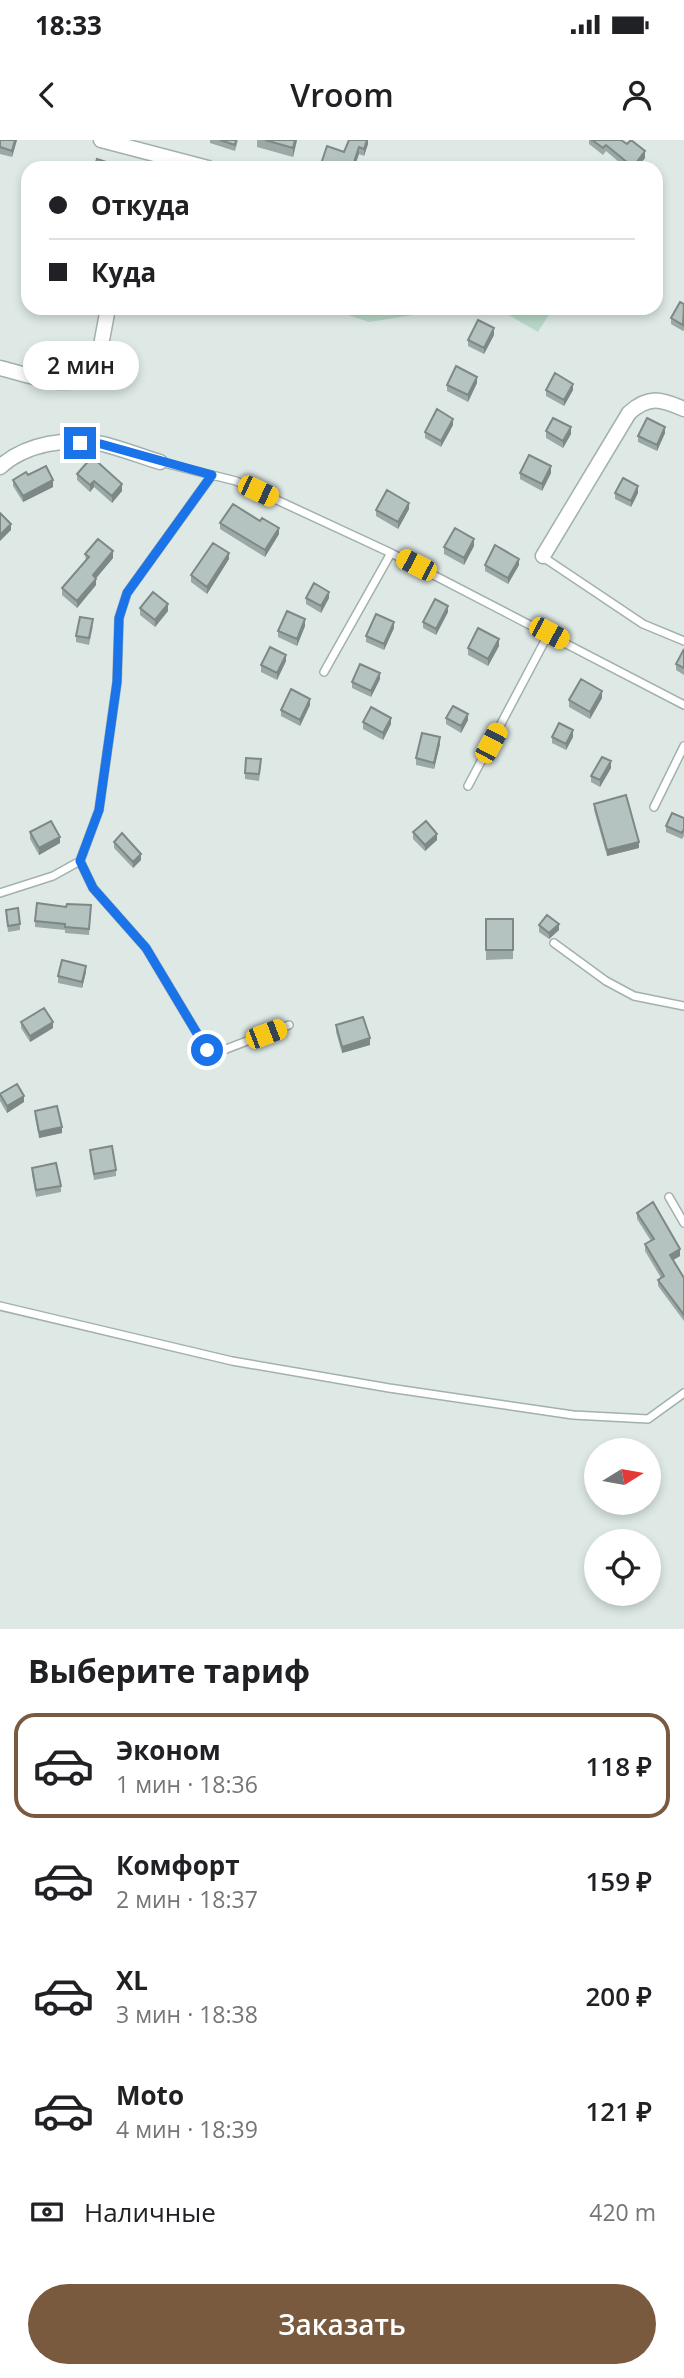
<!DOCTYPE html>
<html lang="ru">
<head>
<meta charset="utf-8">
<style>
  :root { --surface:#fff; --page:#f6f6f6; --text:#202124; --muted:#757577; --line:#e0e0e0; --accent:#7a5a3e }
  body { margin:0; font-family:"Open Sans",sans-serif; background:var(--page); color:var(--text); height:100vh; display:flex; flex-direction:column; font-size:26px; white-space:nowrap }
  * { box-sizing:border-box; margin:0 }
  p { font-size:23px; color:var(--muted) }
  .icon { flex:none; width:38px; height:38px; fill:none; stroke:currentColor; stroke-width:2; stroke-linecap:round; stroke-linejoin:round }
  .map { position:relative; height:1489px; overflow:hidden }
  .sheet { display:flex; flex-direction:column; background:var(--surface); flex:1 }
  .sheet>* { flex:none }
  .banner { position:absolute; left:21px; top:21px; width:642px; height:154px; border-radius:21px; box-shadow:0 4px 10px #0003; display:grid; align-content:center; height:154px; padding:0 28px; background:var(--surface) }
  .needle { width:46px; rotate:79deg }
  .tools { position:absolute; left:584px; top:1298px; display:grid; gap:14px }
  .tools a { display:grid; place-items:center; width:77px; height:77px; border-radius:50%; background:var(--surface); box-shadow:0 4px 10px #0003; font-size:35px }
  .end { position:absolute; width:32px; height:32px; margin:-16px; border:9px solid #1a73e8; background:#fff; box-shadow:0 0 0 4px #fff }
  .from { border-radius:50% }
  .bubble { position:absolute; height:49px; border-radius:24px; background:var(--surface); box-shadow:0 4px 10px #0003; font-size:23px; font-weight:600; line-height:49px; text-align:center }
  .car { position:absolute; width:21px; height:42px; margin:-21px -10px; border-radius:9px; box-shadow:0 0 5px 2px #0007; background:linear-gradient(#f5c518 24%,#345 0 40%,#f5c518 0 76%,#345 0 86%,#f5c518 0) }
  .banner b { display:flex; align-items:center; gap:24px; height:66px; font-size:26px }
  .banner b+b { border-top:2px solid var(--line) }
  .banner i { width:18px; height:18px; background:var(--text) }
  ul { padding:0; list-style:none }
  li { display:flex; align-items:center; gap:21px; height:105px; margin:0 14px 10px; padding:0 14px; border:4px solid transparent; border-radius:21px }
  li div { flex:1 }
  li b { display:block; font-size:26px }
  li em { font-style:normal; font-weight:600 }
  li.on { border-color:var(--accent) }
  li>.icon { width:63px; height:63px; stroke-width:1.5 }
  h2 { padding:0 28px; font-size:32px; line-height:84px }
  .pay { display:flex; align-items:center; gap:18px; height:77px; padding:0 28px; font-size:26px }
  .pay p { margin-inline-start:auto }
  .cta { display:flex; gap:14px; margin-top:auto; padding:14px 28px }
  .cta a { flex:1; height:80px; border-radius:42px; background:var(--accent); color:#fff; font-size:28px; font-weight:600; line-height:80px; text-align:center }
  .status { display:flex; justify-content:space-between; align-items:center; height:49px; padding:0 35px; background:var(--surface); direction:ltr }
  .status svg { height:19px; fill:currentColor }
  header { display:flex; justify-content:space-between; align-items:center; height:91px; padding:0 28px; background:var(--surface); font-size:32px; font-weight:600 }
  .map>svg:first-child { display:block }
</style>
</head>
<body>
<div class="status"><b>18:33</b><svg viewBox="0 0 49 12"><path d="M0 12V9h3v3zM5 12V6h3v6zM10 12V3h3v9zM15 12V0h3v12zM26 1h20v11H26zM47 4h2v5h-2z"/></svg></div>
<header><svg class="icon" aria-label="back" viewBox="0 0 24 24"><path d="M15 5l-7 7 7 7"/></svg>Vroom<svg class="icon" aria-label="person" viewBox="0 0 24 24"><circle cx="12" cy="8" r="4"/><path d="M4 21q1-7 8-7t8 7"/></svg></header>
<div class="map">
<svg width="684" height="1489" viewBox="0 0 684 1489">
  <rect width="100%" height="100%" fill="#dee9e6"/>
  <path fill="#b8d9c8" d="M327,168H458L369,182Z
    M497,168H553L538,192Z"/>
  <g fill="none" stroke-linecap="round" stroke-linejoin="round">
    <defs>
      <path id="service" d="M160,322L236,341L391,413L684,565
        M212,335L127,453L119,478L117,542L99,670L80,721L93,748L146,808L207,910L221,911L289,885
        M543,417L643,484L684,501
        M324,532L391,413
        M468,646L549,493
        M654,667L684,606
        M0,753L53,736L80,721
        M554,803L606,841L634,856L684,866
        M669,1057L684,1083
        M0,1166L232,1221L389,1248L573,1275L648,1279L684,1253"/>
      <path id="minor" d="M101,0L208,28
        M0,228C30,235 69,253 96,232L108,168
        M0,327C26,303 69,297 103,304C122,309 141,316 160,322
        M543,416L629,273C649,255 661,259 684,269"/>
    </defs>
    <use href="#service" stroke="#a2b0ae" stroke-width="10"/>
    <use href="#minor" stroke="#a2b0ae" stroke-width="17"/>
    <use href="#service" stroke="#fff" stroke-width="7"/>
    <use href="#minor" stroke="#fff" stroke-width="14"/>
  </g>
  <path fill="#9ba8a5" d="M0,0H17L12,17L0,14Z
    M210,0H238L235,11L210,3Z
    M257,0H297L293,17L257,7Z
    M368,0V4L364,16L359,14L354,28H320L327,6L344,12Z
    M589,0H621L645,18L637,28H626L606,11L603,15L589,4Z
    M684,164V190L683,191L671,184V178Z
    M55,168H74L73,173Z
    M494,195L484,214L468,206V200Z
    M477,243L468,262L447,251V245Z
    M546,250H573L564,266L546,256Z
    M453,285L441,307L425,298V292Z
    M546,291L571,294L563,308L546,298Z
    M665,293L657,311L638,302V296Z
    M520,333H551L542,351L520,339Z
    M77,334L122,351L112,363L94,347L90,352L77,340Z
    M28,335L53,347L23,362L13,346V340Z
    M615,353H638L631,367L615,359Z
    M409,369L398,389L376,376V370Z
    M220,383L279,394L265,417L220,389Z
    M474,406L464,425L444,414V407Z
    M85,414L113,418L96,438V445L77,468L62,455V448L86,421Z
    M229,419L207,454L191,442V435Z
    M485,425H519L508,444L485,431Z
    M306,458H329L321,473L306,464Z
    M140,468L168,471L155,487L140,475Z
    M448,472L436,495L423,488V482Z
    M93,486L89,505L76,502V496Z
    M305,486L297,506L278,497V491Z
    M394,488L384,510L366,502V496Z
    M499,506L488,526L468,515V508Z
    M684,509V535L676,530V524Z
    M286,521L277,540L261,532V525Z
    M380,539L371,557L352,548V542Z
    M602,558L590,579L569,567V560Z
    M310,565L300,586L281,576V570Z
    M446,578L468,580L461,593L446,584Z
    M363,582L391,584L383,600L363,589Z
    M552,597H573L566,610L552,603Z
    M440,604L434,629L416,625V618Z
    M261,625L259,641L245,639V633Z
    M611,628L600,647L591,642V636Z
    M594,664L639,708L607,716L594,670Z
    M684,678V696L682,699L666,692V686Z
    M30,692L60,703L39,715L30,699Z
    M413,692L437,700L425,711L413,699Z
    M114,702L141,720L133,728L114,708Z
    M91,765L89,795L65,793V790L35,787V781L66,767Z
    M6,770L20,784V790L8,792Z
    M486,779H513V819L486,820Z
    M539,785L559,790L549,799L539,792Z
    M86,832L82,848L58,843V836Z
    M21,882L53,888L30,902L21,888Z
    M336,885L370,905L342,913L336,892Z
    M0,955L24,962L7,973L0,961Z
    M35,971L62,993L39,998L35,977Z
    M90,1010L116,1030V1036L94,1040L90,1016Z
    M32,1028L61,1046V1052L36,1057L32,1034Z
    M637,1073L680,1116L673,1120L684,1138V1181L658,1146V1140L661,1138L645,1111V1104L651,1101L637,1079Z"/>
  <path fill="#7e8886" d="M15,0H17L12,17V11Z
    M295,0H297L293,17V8Z
    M367,0H368V4L364,16V9Z
    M359,7V14L354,28H352Z
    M645,11V18L637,28H633Z
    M494,188V195L484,214V208Z
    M477,237V243L468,262V255Z
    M573,244V250L564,266V260Z
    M453,279V285L441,307V301Z
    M571,287V294L563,308V301Z
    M665,287V293L657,311V305Z
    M551,326V333L542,351V344Z
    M53,340V347L23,362V356Z
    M94,341V347L90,352V345Z
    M122,344V351L112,363V356Z
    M638,346V353L631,367V361Z
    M409,363V369L398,389V382Z
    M11,384V390L0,401V395Z
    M279,388V394L265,417V410Z
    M474,399V406L464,425V418Z
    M113,411V418L93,442V435Z
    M229,413V419L207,454V447Z
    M519,419V425L508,444V438Z
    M96,439V445L77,468V461Z
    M329,452V458L321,473V466Z
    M168,464V471L155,487V480Z
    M448,466V472L436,495V489Z
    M305,479V486L297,506V499Z
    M394,482V488L384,510V504Z
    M499,499V506L488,526V519Z
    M286,515V521L277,540V533Z
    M380,533V539L371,557V551Z
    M602,551V558L590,579V572Z
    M310,559V565L300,586V580Z
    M468,574V580L461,593V586Z
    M391,578V584L383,600V593Z
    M573,590V597L566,610V604Z
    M440,597V604L434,629V623Z
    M611,621V628L600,647V640Z
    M437,694V700L425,711V705Z
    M60,697V703L39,715V708Z
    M639,702V708L607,716V710Z
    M141,714V720L133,728V722Z
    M559,784V790L549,799V793Z
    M86,826V832L82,848V842Z
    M53,882V888L30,902V896Z
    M370,898V905L342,913V907Z
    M24,956V962L7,973V966Z
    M62,987V993L39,998V992Z
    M680,1109V1116L670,1122V1115Z"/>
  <path fill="#b4c3c0" stroke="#7e8886" stroke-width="2" d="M0,0H15L12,11L0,7Z
    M220,0H236L235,5Z
    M265,0H295L293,8Z
    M349,0H367L364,9L359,7L352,28H324L320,27L327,6L344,12Z
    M592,0H621L627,4L631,0L645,11L633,27L606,5L603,8Z
    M97,19L119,26L118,28H94Z
    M680,162L684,164L683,185L671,178Z
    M478,180L494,188L484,208L468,200Z
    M456,226L477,237L468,255L447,245Z
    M555,233L573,244L564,260L546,250Z
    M437,269L453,279L441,301L425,292Z
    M553,278L571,287L563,301L546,291Z
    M647,278L665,287L657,305L638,296Z
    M529,315L551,326L542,344L520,333Z
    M92,317L122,344L112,356L94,341L90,345L77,334Z
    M46,326L53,340L23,356L13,340L26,332L28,335Z
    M623,338L638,346L631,361L615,353Z
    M387,350L409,363L398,382L376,370Z
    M233,364L260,381L262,378L279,388L265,410L220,383Z
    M0,373L11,384L0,395Z
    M455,388L474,399L464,418L444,407Z
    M98,399L113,411L93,435L96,439L77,461L62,448L89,417L85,414Z
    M213,403L229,413L207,447L191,435Z
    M495,405L519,419L508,438L485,425Z
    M314,443L329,452L321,466L306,458Z
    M153,452L168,464L155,480L140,468Z
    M435,459L448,466L436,489L423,482Z
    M287,471L305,479L297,499L278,491Z
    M376,474L394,482L384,504L366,496Z
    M80,477L93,479L89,498L76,496Z
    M478,488L499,499L488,519L468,508Z
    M270,507L286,515L277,533L261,525Z
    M684,509V528L676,524Z
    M360,524L380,533L371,551L352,542Z
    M581,539L602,551L590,572L569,560Z
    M291,549L310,559L300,580L281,570Z
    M453,566L468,574L461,586L446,578Z
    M371,567L391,578L383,593L363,582Z
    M559,583L573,590L566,604L552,597Z
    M422,593L440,597L434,623L416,618Z
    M602,617L611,621L600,640L591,636Z
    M246,618L261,619L259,634L245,633Z
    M626,655L639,702L607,710L594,664Z
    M672,673L684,678V689L682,693L666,686Z
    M51,681L60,697L39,708L30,692Z
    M426,681L437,694L425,705L413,692Z
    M122,693L141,714L133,722L114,702Z
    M37,763L66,767L67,764L91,765L89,789L65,787V784L35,781Z
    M18,768L20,784L8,786L6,770Z
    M547,775L559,784L549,793L539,785Z
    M486,779H513V810H486Z
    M62,820L86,826L82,842L58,836Z
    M44,868L53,882L30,896L21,882Z
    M363,877L370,898L342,907L336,885Z
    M17,944L24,956L7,966L0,954Z
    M57,966L62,987L39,992L35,971Z
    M112,1006L116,1030L94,1034L90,1010Z
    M56,1023L61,1046L36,1050L32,1028Z
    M653,1062L680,1109L670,1115L684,1138V1175L658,1140L664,1136L645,1104L654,1099L637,1073Z"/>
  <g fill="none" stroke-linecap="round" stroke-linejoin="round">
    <path stroke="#1a73e8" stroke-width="9" d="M80,303L101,304L212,335L127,453L119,478L117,542L99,670L80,721L93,748L146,808L207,910"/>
  </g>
</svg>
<div class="tools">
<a><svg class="needle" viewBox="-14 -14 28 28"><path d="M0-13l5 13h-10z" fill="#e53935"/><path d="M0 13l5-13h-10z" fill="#757577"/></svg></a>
<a><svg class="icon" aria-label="locate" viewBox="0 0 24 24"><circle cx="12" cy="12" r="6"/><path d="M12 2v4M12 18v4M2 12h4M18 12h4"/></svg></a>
</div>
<i class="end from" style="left:207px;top:910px"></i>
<i class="end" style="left:80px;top:303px"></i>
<div class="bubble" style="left:23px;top:201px;width:116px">2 мин</div>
<i class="car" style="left:258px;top:351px;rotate:115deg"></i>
<i class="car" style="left:416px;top:425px;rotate:297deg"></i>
<i class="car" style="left:549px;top:493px;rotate:118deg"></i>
<i class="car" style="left:491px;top:603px;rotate:28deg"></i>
<i class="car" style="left:266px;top:894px;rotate:69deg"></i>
<div class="banner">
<b><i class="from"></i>Откуда</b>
<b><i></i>Куда</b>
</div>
</div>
<section class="sheet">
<h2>Выберите тариф</h2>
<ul>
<li class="on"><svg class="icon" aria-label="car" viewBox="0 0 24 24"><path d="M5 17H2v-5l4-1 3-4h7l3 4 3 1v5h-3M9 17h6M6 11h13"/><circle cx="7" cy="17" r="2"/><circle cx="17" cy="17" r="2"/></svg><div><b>Эконом</b><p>1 мин · 18:36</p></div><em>118 ₽</em></li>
<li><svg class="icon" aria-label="car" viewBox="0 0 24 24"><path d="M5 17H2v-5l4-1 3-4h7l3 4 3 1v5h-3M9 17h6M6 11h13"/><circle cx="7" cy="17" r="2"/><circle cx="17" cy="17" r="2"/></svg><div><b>Комфорт</b><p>2 мин · 18:37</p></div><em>159 ₽</em></li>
<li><svg class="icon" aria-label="car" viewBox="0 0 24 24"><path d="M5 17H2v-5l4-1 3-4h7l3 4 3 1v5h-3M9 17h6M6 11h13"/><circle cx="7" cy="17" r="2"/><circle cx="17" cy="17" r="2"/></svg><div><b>XL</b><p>3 мин · 18:38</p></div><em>200 ₽</em></li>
<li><svg class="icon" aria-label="car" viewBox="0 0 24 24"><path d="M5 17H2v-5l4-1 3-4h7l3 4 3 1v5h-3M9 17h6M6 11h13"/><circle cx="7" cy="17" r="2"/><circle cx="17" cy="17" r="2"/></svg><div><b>Moto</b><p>4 мин · 18:39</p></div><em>121 ₽</em></li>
</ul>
<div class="pay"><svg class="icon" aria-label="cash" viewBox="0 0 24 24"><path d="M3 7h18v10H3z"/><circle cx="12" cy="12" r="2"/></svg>Наличные<p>420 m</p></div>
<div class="cta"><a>Заказать</a></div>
</section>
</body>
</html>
